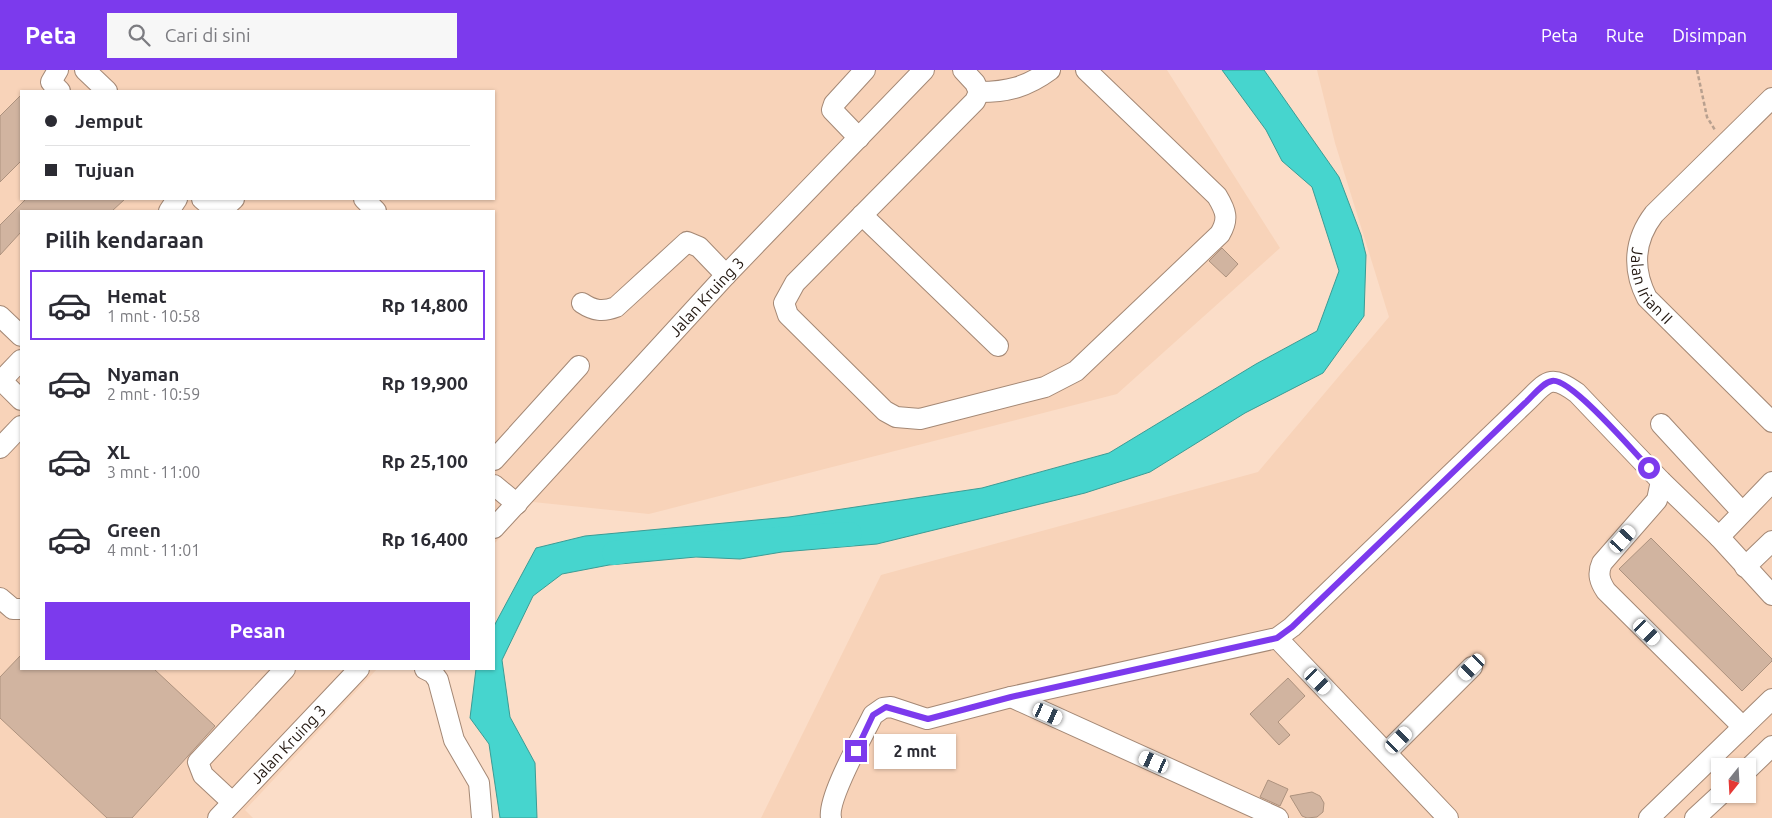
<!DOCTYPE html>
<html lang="id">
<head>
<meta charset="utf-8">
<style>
  :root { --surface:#fff; --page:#f7f7f7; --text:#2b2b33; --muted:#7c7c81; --line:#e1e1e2; --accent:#7c3aed }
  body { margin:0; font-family:Ubuntu,sans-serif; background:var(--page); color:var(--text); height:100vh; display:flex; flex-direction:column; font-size:19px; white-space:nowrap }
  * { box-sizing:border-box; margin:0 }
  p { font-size:16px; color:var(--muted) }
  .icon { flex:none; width:28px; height:28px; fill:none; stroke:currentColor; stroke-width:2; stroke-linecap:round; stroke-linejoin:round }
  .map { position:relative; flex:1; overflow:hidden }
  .drawer { position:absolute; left:20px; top:140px; width:475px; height:460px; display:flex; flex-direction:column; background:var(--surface); border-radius:0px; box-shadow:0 1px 4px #0004 }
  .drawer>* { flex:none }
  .top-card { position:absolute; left:20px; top:20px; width:475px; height:110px; border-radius:0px; box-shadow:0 1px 4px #0004; display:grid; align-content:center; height:110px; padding:0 25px; background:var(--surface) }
  .needle { width:32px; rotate:198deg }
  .tools { position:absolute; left:1711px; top:688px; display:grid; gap:10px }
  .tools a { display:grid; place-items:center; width:45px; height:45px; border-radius:0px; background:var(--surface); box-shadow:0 1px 4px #0004; font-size:25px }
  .end { position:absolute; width:22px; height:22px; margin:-11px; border:6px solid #7c3aed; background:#fff; box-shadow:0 0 0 2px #fff }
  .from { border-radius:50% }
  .bubble { position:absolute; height:35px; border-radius:0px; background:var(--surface); box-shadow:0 1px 4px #0004; font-size:16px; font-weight:700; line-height:35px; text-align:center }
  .car { position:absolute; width:15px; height:30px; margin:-15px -8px; border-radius:6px; box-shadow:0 0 4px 1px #0007; background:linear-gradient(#fff 24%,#345 0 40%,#fff 0 76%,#345 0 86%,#fff 0) }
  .top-card b { display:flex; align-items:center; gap:18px; height:48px; font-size:19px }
  .top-card b+b { border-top:1px solid var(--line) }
  .top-card i { width:12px; height:12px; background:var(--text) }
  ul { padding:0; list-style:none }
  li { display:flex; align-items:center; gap:15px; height:70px; margin:0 10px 8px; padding:0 15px; border:2px solid transparent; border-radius:0px }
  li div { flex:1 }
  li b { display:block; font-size:19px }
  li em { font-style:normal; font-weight:700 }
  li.selected { border-color:var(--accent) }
  li>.icon { width:45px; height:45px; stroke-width:1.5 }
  h2 { padding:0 25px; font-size:22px; line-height:60px }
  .primary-button { display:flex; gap:10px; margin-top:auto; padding:10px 25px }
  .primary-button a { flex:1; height:58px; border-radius:0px; background:var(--accent); color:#fff; font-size:20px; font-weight:700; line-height:58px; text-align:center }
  header { display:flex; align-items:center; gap:30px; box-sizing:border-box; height:70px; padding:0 25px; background:var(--accent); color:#fff }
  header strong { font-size:24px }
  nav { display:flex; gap:28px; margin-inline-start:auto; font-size:18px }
  .search { width:350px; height:45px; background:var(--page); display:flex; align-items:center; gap:12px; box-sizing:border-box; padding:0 18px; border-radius:0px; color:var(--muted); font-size:19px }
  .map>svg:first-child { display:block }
</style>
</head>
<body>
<header>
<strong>Peta</strong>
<div class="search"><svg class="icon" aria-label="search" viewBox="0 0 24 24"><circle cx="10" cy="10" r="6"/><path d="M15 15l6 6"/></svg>Cari di sini</div>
<nav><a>Peta</a><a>Rute</a><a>Disimpan</a></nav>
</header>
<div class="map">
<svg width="1772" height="748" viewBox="0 0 1772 748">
  <rect width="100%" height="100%" fill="#fbddc8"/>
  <path fill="#f8d3b9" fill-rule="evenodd" d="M0,0H1167L1280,178L1117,324L649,444L533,432L494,474V141H21V599H377L245,740L253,748H0ZM21,21H494V129H21Z
    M1317,0H1772V748H761L881,505L1258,402L1389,247L1335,73ZM1720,696H1748V724H1720Z"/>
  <path fill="#46d5ce" stroke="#3b9c95" d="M1222,0H1264L1339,107L1361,165L1366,185L1364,246L1323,303L1245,343L1150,402L1085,423L877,474L782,482L740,489L696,487L609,495L562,504L533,526L502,590L510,647L535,693L537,748H500L489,674L470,648L476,599H494V556L536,478L585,466L789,447L982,418L1109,383L1256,294L1317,261L1339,201L1312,117L1282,91L1266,60Z"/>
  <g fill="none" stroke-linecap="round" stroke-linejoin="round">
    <path stroke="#46d5ce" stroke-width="24" d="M614,483L643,478L850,464"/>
  </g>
  <path fill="#d1b4a0" stroke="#ad927e" d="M21,25V91L0,112V46Z
    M26,129H125L112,141H21V162L0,185V155Z
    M1222,178L1238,194L1226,207L1209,191Z
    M1651,468L1772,589V591L1742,621L1619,499Z
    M21,585V599H154L215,656L132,748H107L0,648V607Z
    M1288,608L1305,626L1278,652L1290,665L1279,675L1250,644Z
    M1268,710L1288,719L1280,736L1260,727Z
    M1312,722L1320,726L1324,733L1323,742L1317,747L1307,748L1302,746L1290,726Z"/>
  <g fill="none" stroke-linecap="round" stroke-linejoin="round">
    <defs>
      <g id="minor">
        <path d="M58,0L51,12L60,21"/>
        <path d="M85,0L107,21"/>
        <path d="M963,0L975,13L979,22L975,31L795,213L784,233L788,245L885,341L896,347L920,349L1045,317L1076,301L1220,164C1229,149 1226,141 1217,126L1086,0"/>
        <path d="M979,22C1008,22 1027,17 1050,0"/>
        <path id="s1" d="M1772,28L1654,144C1634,170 1632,199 1647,228L1772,352"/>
        <path d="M859,68L832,40L834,34L865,0"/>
        <path d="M202,129L216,141"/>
        <path d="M364,129L376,141"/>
        <path d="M169,141L177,129"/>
        <path d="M221,141L234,129"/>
        <path d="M862,145L998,276"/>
        <path d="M582,233C594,241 603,242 616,237L687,172L699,177L726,205"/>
        <path d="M0,246L21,266"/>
        <path d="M2,311L21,330"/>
        <path d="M0,312L21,290"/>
        <path d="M1661,354L1742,442"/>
        <path d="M0,378L21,356"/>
        <path d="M494,390L579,296"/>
        <path d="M1661,411L1657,430L1602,493C1597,504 1600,512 1606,521L1743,657"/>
        <path d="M494,415L517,434"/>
        <path id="s2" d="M494,458L726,205L924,0"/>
        <path d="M1719,467L1772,412"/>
        <path d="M1745,497L1772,471"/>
        <path d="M0,528L13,539H21"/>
        <path d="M1277,568L1448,748"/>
        <path d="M425,599L433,603L438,610L454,670L479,713L482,748"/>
        <path d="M1011,627L1278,748"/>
        <path d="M1387,682L1472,597"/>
        <path d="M1748,699L1772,676"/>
        <path d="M232,732L203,705L198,692L285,599"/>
        <path id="s3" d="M218,748L359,599"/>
        <path d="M831,748C827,728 863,666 873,645L883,638L891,637L927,649L1011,627L1277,568L1292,557L1525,333C1547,312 1549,303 1577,323L1661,411L1719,467L1772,525"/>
        <path d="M1649,748L1772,629"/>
        <path d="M1695,748L1721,724"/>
      </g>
    </defs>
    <use href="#minor" stroke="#a48875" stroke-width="22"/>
    <path stroke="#b8a08f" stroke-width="2.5" stroke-dasharray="4 2.5" stroke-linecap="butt" d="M1697,0L1707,47L1715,60"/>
    <use href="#minor" stroke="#fff" stroke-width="20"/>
  </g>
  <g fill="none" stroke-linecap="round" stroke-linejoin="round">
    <path stroke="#7c3aed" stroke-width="6" d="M856,681L873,645L886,637L928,649L1011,627L1277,568L1292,557L1525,333C1533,326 1542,313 1552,311C1570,307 1635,383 1649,398"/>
  </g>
  <g text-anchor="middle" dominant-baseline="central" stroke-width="5" stroke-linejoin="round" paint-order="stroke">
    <g font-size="16" fill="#221710" stroke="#fff">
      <text stroke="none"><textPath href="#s1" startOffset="245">Jalan Irian II</textPath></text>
      <text stroke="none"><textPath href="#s2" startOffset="314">Jalan Kruing 3</textPath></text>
      <text stroke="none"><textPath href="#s3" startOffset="102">Jalan Kruing 3</textPath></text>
    </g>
  </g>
</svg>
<div class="tools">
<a><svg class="needle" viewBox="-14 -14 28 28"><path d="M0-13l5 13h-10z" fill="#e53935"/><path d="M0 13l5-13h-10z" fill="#7c7c81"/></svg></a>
</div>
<i class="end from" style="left:1649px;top:398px"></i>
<i class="end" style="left:856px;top:681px"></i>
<div class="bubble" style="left:874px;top:664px;width:82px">2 mnt</div>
<i class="car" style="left:1623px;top:469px;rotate:42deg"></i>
<i class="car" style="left:1647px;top:562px;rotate:134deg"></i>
<i class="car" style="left:1472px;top:597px;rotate:225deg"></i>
<i class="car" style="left:1318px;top:611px;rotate:136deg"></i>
<i class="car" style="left:1048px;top:644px;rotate:114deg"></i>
<i class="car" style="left:1399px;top:670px;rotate:45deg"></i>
<i class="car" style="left:1154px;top:692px;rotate:294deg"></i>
<div class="top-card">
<b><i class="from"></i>Jemput</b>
<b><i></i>Tujuan</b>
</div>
<section class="drawer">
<h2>Pilih kendaraan</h2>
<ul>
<li class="selected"><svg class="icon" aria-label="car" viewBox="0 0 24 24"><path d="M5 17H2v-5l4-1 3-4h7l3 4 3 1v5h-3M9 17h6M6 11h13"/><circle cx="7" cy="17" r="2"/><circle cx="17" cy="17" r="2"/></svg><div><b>Hemat</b><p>1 mnt · 10:58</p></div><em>Rp 14,800</em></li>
<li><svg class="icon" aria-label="car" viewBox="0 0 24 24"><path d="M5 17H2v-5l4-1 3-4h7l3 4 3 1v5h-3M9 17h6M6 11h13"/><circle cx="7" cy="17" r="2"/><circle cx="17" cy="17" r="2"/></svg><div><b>Nyaman</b><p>2 mnt · 10:59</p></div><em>Rp 19,900</em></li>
<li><svg class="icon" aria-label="car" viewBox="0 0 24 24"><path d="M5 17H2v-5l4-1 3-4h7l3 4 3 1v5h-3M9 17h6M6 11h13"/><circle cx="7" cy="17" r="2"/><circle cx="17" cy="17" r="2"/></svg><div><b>XL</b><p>3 mnt · 11:00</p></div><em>Rp 25,100</em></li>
<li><svg class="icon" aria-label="car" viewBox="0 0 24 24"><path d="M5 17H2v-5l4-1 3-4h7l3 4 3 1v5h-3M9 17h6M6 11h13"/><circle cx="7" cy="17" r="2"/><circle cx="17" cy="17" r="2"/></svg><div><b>Green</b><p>4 mnt · 11:01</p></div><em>Rp 16,400</em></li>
</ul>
<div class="primary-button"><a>Pesan</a></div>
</section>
</div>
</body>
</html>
